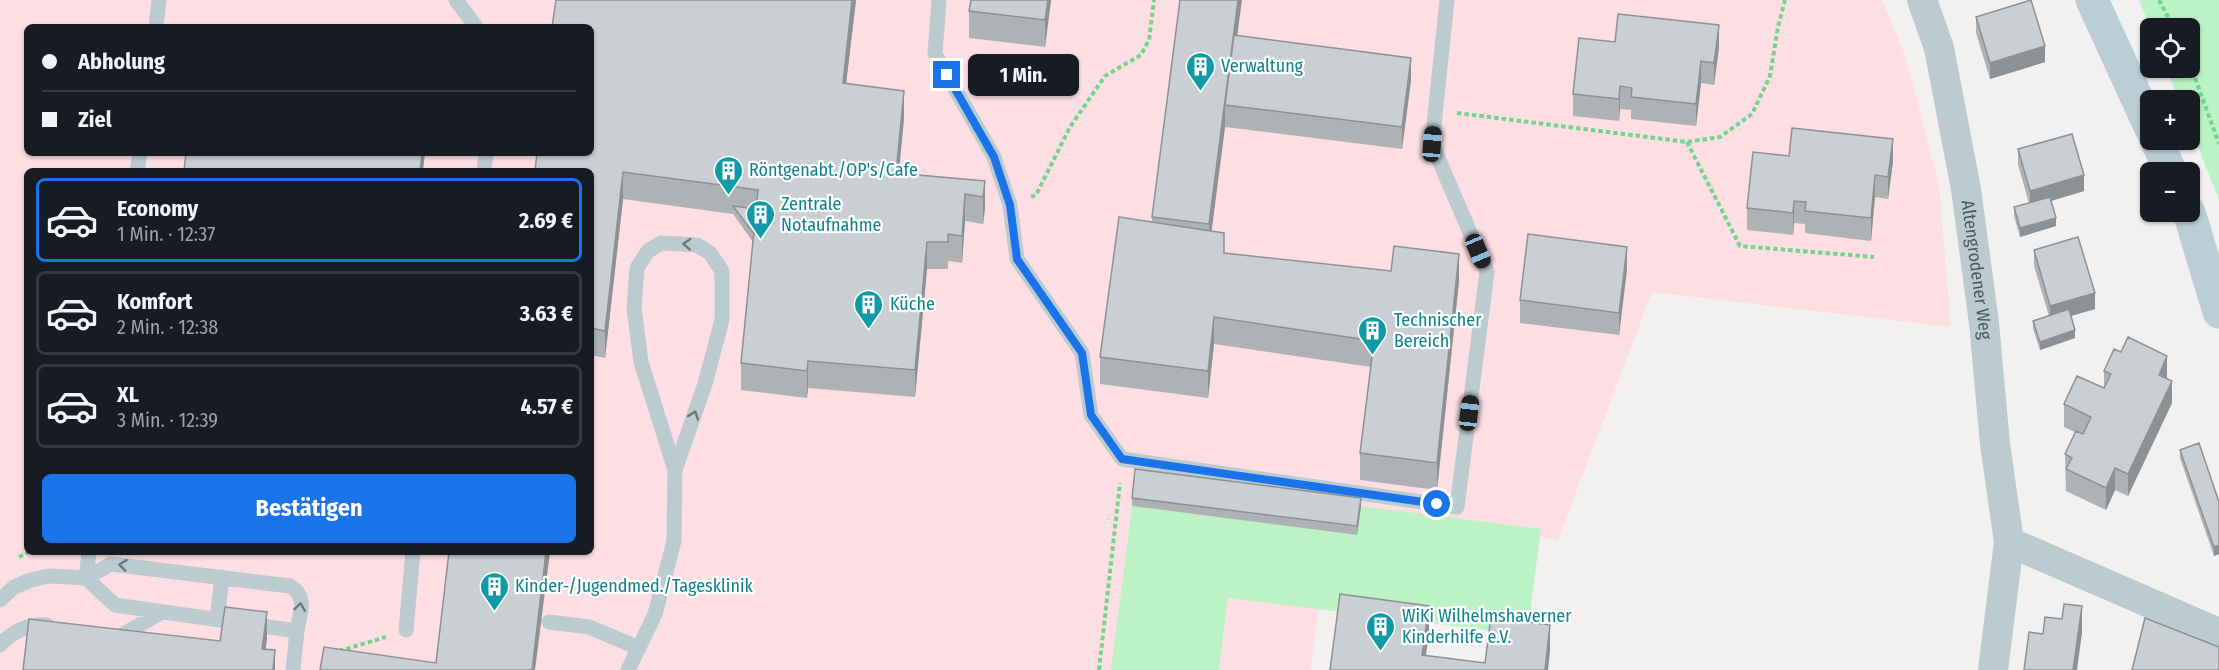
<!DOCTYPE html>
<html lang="de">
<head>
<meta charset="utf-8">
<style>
  :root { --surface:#171b24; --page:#242831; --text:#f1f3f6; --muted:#9ea1a6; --line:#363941; --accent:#1a73e8 }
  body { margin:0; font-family:"Fira Sans Condensed",sans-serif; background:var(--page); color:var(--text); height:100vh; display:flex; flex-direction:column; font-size:22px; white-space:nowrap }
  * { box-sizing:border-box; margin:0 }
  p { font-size:20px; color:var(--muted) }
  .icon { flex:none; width:33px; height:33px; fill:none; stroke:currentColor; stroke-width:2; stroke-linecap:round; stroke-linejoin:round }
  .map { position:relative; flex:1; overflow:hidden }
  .drawer { position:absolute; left:24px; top:168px; width:570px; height:387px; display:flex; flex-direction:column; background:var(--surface); border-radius:9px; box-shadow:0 2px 4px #0004 }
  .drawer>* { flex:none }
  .banner { position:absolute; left:24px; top:24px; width:570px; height:132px; border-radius:9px; box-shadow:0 2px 4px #0004; display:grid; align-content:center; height:132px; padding:0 18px; background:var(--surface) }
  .buttons { position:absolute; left:2140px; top:18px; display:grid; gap:12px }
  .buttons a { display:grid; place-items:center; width:60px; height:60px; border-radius:9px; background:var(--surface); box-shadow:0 2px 4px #0004; font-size:30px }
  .end { position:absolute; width:27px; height:27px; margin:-14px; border:8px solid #1a73e8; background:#fff; box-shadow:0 0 0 3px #fff }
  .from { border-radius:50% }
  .bubble { position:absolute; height:42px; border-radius:9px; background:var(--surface); box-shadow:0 2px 4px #0004; font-size:20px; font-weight:700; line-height:42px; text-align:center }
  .car { position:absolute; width:18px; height:36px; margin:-18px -9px; border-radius:8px; box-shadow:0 0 4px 2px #0007; background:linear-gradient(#222 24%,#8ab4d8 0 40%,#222 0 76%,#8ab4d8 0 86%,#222 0) }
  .banner b { display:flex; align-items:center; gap:21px; height:57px; font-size:22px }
  .banner b+b { border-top:2px solid var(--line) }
  .banner i { width:15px; height:15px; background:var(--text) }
  ul { padding:10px 0 0; list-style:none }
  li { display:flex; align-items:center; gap:18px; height:84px; margin:0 12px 9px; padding:0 6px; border:3px solid var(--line); border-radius:9px }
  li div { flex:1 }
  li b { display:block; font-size:22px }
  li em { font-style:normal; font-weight:700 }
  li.selected { border-color:var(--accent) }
  li>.icon { width:54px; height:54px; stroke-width:1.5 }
  .action { display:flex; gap:12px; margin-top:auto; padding:12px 18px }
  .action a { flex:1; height:69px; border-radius:9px; background:var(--accent); color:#fff; font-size:24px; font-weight:700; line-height:69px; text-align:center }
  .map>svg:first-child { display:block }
</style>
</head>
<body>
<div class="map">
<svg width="2219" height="670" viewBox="0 0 2219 670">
  <rect width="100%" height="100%" fill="#f3f0f0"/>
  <path fill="#fddfe3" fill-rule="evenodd" d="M0,0H1882L1905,55L1939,185L1951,327L1652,292L1558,540L1330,507L1311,670H0ZM27,27H591V153H27ZM27,171H591V552H27Z"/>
  <path fill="#bbf3c5" d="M2139,0H2219V200L2190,127V100H2179L2166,68H2190V28L2151,30Z
    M1132,506L1357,535L1361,506L1541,529L1527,635L1228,598L1219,670H1111Z"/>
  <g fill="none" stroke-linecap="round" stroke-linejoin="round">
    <path stroke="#70d58d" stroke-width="4" stroke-dasharray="4.5 3" stroke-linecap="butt" d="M2159,0L2174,28
      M2190,64L2219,144
      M1457,113L1687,142L1720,137L1752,114L1770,76L1778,27L1785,0
      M1687,142L1740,246L1874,257
      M1031,197L1036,195L1070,127L1105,76L1141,55L1149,40L1154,0
      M19,557L29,552
      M339,651L386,637
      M1099,670L1120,483"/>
    <path stroke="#bccbd0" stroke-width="15" d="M456,0L476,27
      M939,0L935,54L994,157L1010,205L1017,259L1082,353L1091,415L1122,459L1457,507L1487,272L1432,144L1447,0
      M156,27L159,0
      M137,171L140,153
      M484,171L486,153
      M86,578L89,552
      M0,600L14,587L31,580L49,576L86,578L111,564L290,586C308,596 300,613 297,631L115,605L86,578
      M217,619L222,577
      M549,622L589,627L639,648
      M406,630L413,552
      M120,636L162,612
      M0,645C12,632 29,623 47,625
      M293,670L297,631
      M628,670L655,614L674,541L675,470L641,362L634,308L637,268L648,251L661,243L697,245L710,253L722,271V320L705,384L675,470"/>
    <g stroke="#bccbd0" stroke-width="30">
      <path id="s1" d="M1922,0L1939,48L1966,189L1984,323L1995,444L2009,542L2219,633"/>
      <path d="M1993,670L2009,542"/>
    </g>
    <path stroke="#bcced5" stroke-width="33" d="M2092,0L2151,129
      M2156,140L2171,172
      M2189,212L2219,312"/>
  </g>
  <path fill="#aeb2b5" d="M856,0L846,83L904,118L899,173L985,181V208L983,224L965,221L962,263L948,261V269H927L915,397L808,388L807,398L741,390V363L753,242L733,214L623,199L605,358L591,355V171Z
    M971,0H1051L1045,47L969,38V11Z
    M1976,17L2045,62L1990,79L1976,33Z
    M1237,36L1411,80L1402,149L1225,127L1211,231L1224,253L1459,281L1437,490L1360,480V453L1371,367L1214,344L1208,398L1100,384V357L1152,222V217Z
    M1615,42L1719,47L1714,85L1701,83L1696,126L1631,119V110L1620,109L1619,121L1573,116V94Z
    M2018,149L2084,191L2051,201L2056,226L2020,237L2014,216V207L2029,203L2018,165Z
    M1789,156L1893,161L1888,199L1875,197L1871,241L1805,233V224L1794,223L1793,235L1747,230V208Z
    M2034,250L2095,309L2071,316L2075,338L2040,350L2033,329V321L2049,316L2034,266Z
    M1627,269L1619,335L1520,323V300Z
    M2104,371L2167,378L2172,403L2128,496L2115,490L2106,510L2066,491L2065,454L2075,432L2064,427V404L2104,388Z
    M2180,450L2219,502V554L2214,556L2180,458Z
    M1132,498L1361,506L1357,535L1132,506Z"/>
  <path fill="#8d9194" d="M852,0H856L843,110V83Z
    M1048,0H1051L1045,47V20Z
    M1238,0H1242L1228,105H1225V127L1209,251V224Z
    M1719,25V47L1714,85V63Z
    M2045,46V62L1990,79V63Z
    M1411,58V80L1402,149V127Z
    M1701,61V83L1696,126V104Z
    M1620,86V109L1619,121V99Z
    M904,91V118L896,199V173Z
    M1893,139V161L1888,199V177Z
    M422,153H425L423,171H420Z
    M623,172V199L605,358V331Z
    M1875,175V197L1871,241V218Z
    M2084,175V191L2030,207V191Z
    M985,181V208L983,224V197Z
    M965,194V221L962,263V236Z
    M1794,201V223L1793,235V213Z
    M2056,218V226L2020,237V228Z
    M927,242V269L915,397V370Z
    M1627,247V269L1619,335V313Z
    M1459,254V281L1437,490V463Z
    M2095,293V309L2050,322V306Z
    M1214,317V344L1208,398V371Z
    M2075,330V338L2040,350V342Z
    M2167,356V378L2159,397V375Z
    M808,361V388L807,398V371Z
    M2172,381V403L2128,496V474Z
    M2115,468V490L2106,510V488Z
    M1361,498V506L1357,535V526Z
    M2219,545V554L2214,556V547Z
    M546,552H550L535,670H532Z
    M1429,606V633L1424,670L1422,655Z
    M2082,606V633L2077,670H2073Z
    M267,612V639L263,670L262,649Z
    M1550,625V652L1548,670H1545Z
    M275,650V670H273Z"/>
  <path fill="#cacfd3" stroke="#8d9194" stroke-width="1.5" d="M556,0H852L843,83L904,91L896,173L985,181L983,197L965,194L962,236L948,234V242H927L915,370L808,361L807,371L741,363L758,190L623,172L605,331L591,328V171H535L537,153H591V27H552Z
    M971,0H1048L1045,20L969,11Z
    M1180,0H1238L1209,224L1152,217Z
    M2031,0L2045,46L1990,63L1976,17Z
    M1618,14L1719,25L1714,63L1701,61L1696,104L1631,97L1632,88L1620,86L1619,99L1573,94L1579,38L1615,42Z
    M1234,35L1411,58L1402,127L1225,105Z
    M1792,128L1893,139L1888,177L1875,175L1871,218L1805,211L1806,202L1794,201L1793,213L1747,208L1753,152L1789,156Z
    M2072,134L2084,175L2030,191L2018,149Z
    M186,153H422L420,171H184Z
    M2050,197L2056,218L2020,228L2014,207Z
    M733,206L756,209L754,234Z
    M1119,217L1224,233V253L1391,271L1394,246L1459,254L1437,463L1360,453L1374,341L1214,317L1208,371L1100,357Z
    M1528,234L1627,247L1619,313L1520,300Z
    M2078,237L2095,293L2050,306L2034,250Z
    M2069,309L2075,330L2040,342L2033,321Z
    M2128,337L2167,356L2159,375L2172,381L2128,474L2115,468L2106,488L2066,469L2072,458L2065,454L2076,431L2083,434L2091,417L2064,404L2077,376L2104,388L2111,374L2104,371L2114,349L2121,352Z
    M2199,443L2219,502V545L2214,547L2180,450Z
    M1135,469L1361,498L1357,526L1132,498Z
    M449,552H546L532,670H320L324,647L436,663Z
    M1340,594L1429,606L1422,655L1485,663L1491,617L1550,625L1545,670H1330Z
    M2064,604L2082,606L2073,670H2024L2029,632L2043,634L2045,617L2062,619Z
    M225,607L267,612L262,649L275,650L273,670H23L29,619L220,641Z
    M2145,618L2219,647V670H2132Z"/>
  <defs><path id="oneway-chevron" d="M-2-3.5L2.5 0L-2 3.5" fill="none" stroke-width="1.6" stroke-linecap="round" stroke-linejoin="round" transform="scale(1.5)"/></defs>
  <g stroke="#697b81">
    <use href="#oneway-chevron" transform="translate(687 244) rotate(-176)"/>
    <use href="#oneway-chevron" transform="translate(694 415) rotate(-71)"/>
    <use href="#oneway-chevron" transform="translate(123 565) rotate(-173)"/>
    <use href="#oneway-chevron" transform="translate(300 607) rotate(-83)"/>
  </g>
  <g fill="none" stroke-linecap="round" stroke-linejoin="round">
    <path stroke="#1a73e8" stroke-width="8" d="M947,75L994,157L1010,205L1017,259L1082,353L1091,415L1122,459L1437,504"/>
  </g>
  <defs>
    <symbol id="building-pin" viewBox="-11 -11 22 30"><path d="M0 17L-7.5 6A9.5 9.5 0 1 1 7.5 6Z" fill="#0f9aa8" stroke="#fff"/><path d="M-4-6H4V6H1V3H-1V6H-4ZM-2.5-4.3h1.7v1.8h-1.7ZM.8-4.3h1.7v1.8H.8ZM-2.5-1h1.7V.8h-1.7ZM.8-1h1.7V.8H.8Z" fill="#fff"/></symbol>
  </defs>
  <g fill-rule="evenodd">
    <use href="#building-pin" x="1184" y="50" width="33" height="45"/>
    <use href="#building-pin" x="712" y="154" width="33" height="45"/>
    <use href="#building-pin" x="744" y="198" width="33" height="45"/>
    <use href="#building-pin" x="852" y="288" width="33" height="45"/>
    <use href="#building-pin" x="1356" y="314" width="33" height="45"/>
    <use href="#building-pin" x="478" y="570" width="33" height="45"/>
    <use href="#building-pin" x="1364" y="610" width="33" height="45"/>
  </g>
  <g text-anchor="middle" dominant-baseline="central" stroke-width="4.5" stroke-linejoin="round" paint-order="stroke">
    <g font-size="18" fill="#0d838f" stroke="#fff" text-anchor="start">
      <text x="1221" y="66">Verwaltung</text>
      <text x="749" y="170">Röntgenabt./OP's/Cafe</text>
      <text x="781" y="204">Zentrale<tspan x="781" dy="21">Notaufnahme</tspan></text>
      <text x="890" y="304">Küche</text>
      <text x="1394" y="320">Technischer<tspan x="1394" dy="21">Bereich</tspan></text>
      <text x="515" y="586">Kinder-/Jugendmed./Tagesklinik</text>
      <text x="1402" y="616">WiKi Wilhelmshaverner<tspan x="1402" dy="21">Kinderhilfe e.V.</tspan></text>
    </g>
    <g font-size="18" fill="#46595f" stroke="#fff">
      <text stroke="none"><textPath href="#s1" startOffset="276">Altengrodener Weg</textPath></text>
    </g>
  </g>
</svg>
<div class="buttons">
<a><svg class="icon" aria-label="locate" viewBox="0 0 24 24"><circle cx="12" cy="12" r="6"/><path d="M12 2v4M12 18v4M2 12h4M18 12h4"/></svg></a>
<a>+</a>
<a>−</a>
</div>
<i class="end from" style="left:1437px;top:504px"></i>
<i class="end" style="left:947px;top:75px"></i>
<div class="bubble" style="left:968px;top:54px;width:111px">1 Min.</div>
<i class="car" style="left:1432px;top:144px;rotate:5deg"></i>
<i class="car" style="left:1478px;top:251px;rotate:157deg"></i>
<i class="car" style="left:1469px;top:413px;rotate:7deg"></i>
<div class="banner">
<b><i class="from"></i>Abholung</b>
<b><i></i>Ziel</b>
</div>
<section class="drawer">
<ul>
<li class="selected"><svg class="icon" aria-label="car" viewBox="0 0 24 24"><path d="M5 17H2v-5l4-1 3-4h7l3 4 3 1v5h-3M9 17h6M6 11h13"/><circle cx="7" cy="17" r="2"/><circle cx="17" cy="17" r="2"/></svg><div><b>Economy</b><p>1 Min. · 12:37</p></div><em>2.69 €</em></li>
<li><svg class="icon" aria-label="car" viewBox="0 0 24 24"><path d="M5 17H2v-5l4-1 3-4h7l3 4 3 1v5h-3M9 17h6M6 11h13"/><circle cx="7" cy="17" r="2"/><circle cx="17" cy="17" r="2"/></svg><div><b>Komfort</b><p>2 Min. · 12:38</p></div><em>3.63 €</em></li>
<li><svg class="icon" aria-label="car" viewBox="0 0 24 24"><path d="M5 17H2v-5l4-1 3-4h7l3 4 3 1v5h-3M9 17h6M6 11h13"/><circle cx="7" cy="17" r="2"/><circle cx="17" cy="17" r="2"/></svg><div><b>XL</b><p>3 Min. · 12:39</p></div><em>4.57 €</em></li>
</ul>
<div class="action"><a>Bestätigen</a></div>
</section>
</div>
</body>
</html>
